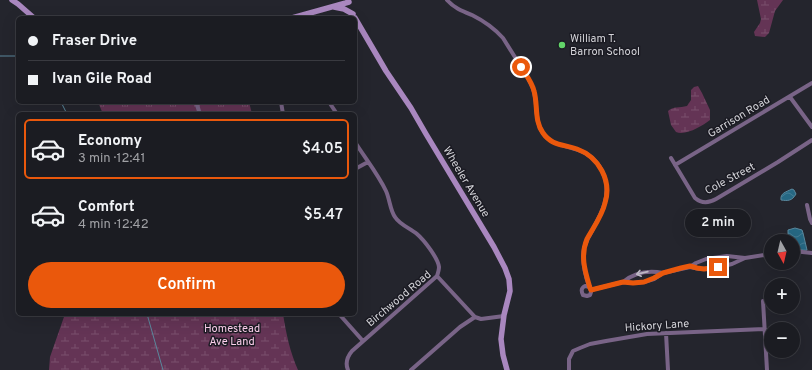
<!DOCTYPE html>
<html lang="en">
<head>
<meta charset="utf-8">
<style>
  :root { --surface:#1b1c22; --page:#28292f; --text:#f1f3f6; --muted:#a0a1a5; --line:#393a40; --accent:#ea580c }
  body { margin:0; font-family:Overpass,sans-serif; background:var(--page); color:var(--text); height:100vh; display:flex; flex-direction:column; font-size:15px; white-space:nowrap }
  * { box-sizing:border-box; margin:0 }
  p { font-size:13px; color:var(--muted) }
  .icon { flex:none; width:22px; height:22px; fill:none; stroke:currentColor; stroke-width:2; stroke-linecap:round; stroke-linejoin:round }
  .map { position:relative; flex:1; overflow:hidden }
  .sheet { position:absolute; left:16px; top:112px; width:341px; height:204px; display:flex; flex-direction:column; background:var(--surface); border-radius:6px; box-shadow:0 4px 16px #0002,0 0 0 1px var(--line) }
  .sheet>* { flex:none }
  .top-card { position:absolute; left:16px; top:16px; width:341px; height:88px; border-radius:6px; box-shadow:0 4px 16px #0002,0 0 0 1px var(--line); display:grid; align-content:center; height:88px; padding:0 12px; background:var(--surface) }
  .needle { width:26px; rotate:172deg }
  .fabs { position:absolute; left:764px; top:234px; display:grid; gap:8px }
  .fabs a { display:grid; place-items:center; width:36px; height:36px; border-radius:50%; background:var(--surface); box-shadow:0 4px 16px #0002,0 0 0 1px var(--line); font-size:20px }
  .end { position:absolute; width:18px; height:18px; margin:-9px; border:5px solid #ea580c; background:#fff; box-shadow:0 0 0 2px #fff }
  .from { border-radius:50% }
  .bubble { position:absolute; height:28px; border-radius:14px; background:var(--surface); box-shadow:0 4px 16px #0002,0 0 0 1px var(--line); font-size:13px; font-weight:600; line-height:28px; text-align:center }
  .top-card b { display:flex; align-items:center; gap:14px; height:38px; font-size:15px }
  .top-card b+b { border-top:1px solid var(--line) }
  .top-card i { width:10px; height:10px; background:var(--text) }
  ul { padding:7px 0 0; list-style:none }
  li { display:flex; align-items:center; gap:12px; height:60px; margin:0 8px 6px; padding:0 4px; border:2px solid transparent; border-radius:6px }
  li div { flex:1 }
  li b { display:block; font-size:15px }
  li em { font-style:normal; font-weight:600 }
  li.active { border-color:var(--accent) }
  li>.icon { width:36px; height:36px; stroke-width:1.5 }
  .cta { display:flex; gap:8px; margin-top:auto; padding:8px 12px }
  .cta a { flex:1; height:46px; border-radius:24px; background:var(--accent); color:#fff; font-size:16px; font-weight:600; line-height:46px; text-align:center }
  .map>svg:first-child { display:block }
</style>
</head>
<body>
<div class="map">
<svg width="812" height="370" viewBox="0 0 812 370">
  <defs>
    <pattern id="grass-tufts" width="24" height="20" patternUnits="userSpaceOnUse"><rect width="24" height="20" fill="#643455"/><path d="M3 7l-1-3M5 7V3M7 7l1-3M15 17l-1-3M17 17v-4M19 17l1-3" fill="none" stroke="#79506d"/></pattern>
    <pattern id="wetland-marsh" width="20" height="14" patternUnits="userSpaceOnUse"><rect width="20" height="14" fill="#643455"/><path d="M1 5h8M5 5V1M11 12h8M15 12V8" fill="none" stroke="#79506d"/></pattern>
    <pattern id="water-waves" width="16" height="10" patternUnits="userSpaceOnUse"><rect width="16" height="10" fill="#266883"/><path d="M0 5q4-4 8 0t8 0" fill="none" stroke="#457d94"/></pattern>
  </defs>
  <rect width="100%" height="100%" fill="#24252d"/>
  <path fill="url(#grass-tufts)" d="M98,102H249L252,114H103Z"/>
  <path fill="url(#wetland-marsh)" d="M757,0H783L775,11L769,33L765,37L755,36L754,32L760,23L761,19Z
    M698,86L702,93L710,110V120C702,126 686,136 676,132L671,125L668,111C673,106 680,108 687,106L691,100V90L694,87Z
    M65,314H283C286,333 290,352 298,370H49L50,357Z"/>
  <path fill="url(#water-waves)" stroke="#5a889d" d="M792,189L794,190L796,194C792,201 788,201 781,200C780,193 786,192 792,189Z
    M795,228L802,230L803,233L807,250C802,251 798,248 793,247V241H788V230Z"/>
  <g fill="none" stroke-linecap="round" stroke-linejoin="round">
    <path stroke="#5a889d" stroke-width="1" d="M0,56H18
      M61,102L67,114
      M147,314L163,370"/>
    <path stroke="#796487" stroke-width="4" d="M447,0C454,8 462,11 472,15C484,21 494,28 503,38L528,78C530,83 533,87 534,92C538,107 534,123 545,136C553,145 564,145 575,149C591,153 603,166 606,183C609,201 600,215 592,231C589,236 586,242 584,248C582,260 585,275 589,286C590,288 591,290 591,292L590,295L587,296L583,295C581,291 581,288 585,286L590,287
      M790,97L812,127
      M196,102L200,114
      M281,102L283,114
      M329,102L337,114
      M355,142C365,158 378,174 386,191C390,200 390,210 395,217C400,225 410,228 417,234C424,240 438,258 439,267C439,270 438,273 437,276
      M671,158L695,198C702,204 709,203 716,199L778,162L812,140
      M675,165L812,83
      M355,169L368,162
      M807,205L810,219L812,223
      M793,251L812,253
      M690,267L700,269L715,268L732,264L745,258L771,254
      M437,276L475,317L481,319L504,316
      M623,282C634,273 648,270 663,273
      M591,290L623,282L633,283L644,282L654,279L663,273L690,267L696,263L706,259L727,256L745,258
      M763,301L767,370
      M339,314L363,341
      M666,333L668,370
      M348,370C345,363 347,357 352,351L437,276
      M411,370L460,327L475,317
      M569,370V359L573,351L580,348L590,344L606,341L647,334L765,329"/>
    <path stroke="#a987bf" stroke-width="5.5" d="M12,0L18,4L34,18
      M334,7L344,9L353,14
      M247,18H248
      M292,18L349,2L348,0
      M355,18L386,71L411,108L426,134L494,247L505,268L509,279L510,291L504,315L501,339L503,355L507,370"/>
  </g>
  <defs><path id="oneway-shaft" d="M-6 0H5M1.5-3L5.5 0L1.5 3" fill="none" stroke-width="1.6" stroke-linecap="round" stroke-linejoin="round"/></defs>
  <use stroke="#bdb8c4" href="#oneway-shaft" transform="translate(642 273) rotate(167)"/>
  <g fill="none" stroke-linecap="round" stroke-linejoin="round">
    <path stroke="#ea580c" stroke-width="5" d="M521,67C526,75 532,82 534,91C538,104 534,121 543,133C552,146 563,144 577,149C599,157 612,181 605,203C602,216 593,228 587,239C580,256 585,271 590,288L591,290L623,282L633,283L644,282L654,278L663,273L681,268L690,266L697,268L704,269L718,267"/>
  </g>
  <circle fill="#62d469" stroke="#1b1b23" stroke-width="1.5" cx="562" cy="45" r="4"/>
  <g text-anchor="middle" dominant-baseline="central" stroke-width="3" stroke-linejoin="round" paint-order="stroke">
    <g font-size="11" fill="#d4d4d9" stroke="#1b1b23" text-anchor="start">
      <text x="570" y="39">William T.<tspan x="570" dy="13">Barron School</tspan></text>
    </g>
    <g font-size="11" fill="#d4d4d9" stroke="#1b1b23">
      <text transform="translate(739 117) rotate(-31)">Garrison Road</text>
      <text transform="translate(730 179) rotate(-28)">Cole Street</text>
      <text transform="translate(466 182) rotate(59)">Wheeler Avenue</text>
      <text transform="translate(399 299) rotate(-40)">Birchwood Road</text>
      <text transform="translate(657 326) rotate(-4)">Hickory Lane</text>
    </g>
    <g font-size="11" fill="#fdd0ed" stroke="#1b1b23">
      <text x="232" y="329">Homestead<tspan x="232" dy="13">Ave Land</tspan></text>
    </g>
  </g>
</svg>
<div class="fabs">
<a><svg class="needle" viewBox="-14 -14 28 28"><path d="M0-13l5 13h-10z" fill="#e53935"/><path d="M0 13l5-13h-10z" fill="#a0a1a5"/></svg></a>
<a>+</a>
<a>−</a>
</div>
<i class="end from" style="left:521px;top:67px"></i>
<i class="end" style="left:718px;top:267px"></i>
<div class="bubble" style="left:685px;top:209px;width:66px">2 min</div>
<div class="top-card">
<b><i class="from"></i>Fraser Drive</b>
<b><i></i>Ivan Gile Road</b>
</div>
<section class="sheet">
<ul>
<li class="active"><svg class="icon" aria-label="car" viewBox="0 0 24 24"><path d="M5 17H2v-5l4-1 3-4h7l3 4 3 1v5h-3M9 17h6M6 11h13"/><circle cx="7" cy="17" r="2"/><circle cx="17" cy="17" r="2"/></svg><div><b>Economy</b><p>3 min · 12:41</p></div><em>$4.05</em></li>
<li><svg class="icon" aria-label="car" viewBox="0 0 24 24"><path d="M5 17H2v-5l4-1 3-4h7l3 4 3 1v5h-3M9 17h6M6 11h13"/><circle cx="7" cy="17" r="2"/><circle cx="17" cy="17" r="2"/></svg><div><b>Comfort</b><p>4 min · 12:42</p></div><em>$5.47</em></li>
</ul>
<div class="cta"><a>Confirm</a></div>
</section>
</div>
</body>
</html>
